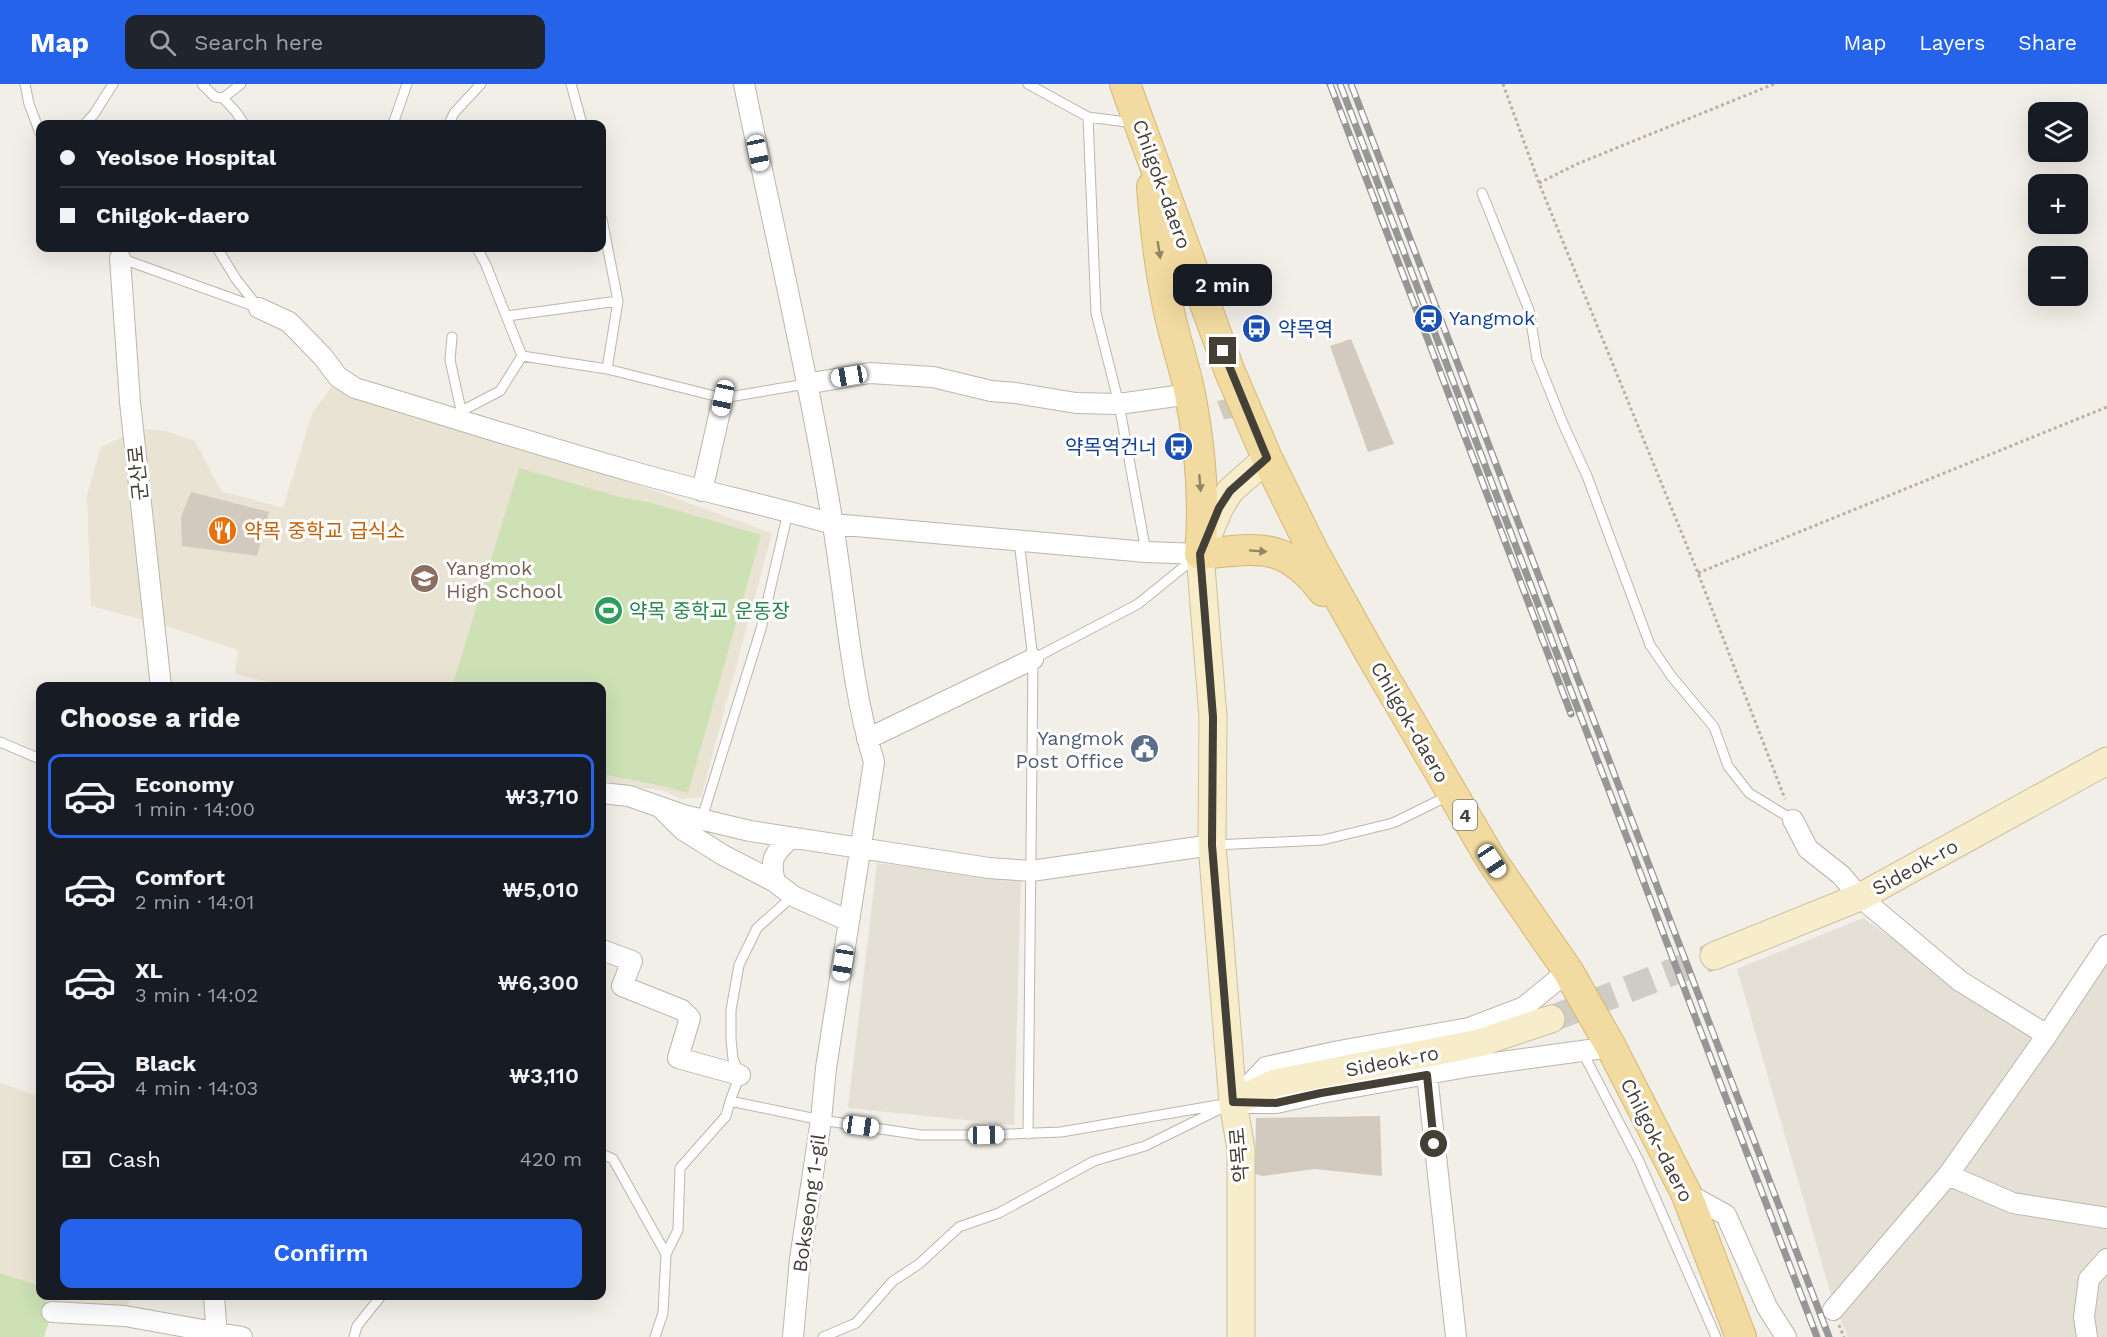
<!DOCTYPE html>
<html lang="en">
<head>
<meta charset="utf-8">
<style>
  :root { --surface:#171b24; --page:#20242c; --text:#f1f3f6; --muted:#9ea1a6; --line:#363941; --accent:#2563eb }
  body { margin:0; font-family:"Work Sans","Noto Sans KR",sans-serif; background:var(--page); color:var(--text); height:100vh; display:flex; flex-direction:column; font-size:22px; white-space:nowrap }
  * { box-sizing:border-box; margin:0 }
  p { font-size:20px; color:var(--muted) }
  .icon { flex:none; width:33px; height:33px; fill:none; stroke:currentColor; stroke-width:2; stroke-linecap:round; stroke-linejoin:round }
  .map { position:relative; flex:1; overflow:hidden }
  .sheet { position:absolute; left:36px; top:598px; width:570px; height:618px; display:flex; flex-direction:column; background:var(--surface); border-radius:12px; box-shadow:0 6px 24px #0002 }
  .sheet>* { flex:none }
  .hud { position:absolute; left:36px; top:36px; width:570px; height:132px; border-radius:12px; box-shadow:0 6px 24px #0002; display:grid; align-content:center; height:132px; padding:0 24px; background:var(--surface) }
  .controls { position:absolute; left:2028px; top:18px; display:grid; gap:12px }
  .controls a { display:grid; place-items:center; width:60px; height:60px; border-radius:12px; background:var(--surface); box-shadow:0 6px 24px #0002; font-size:30px }
  .end { position:absolute; width:27px; height:27px; margin:-14px; border:8px solid #443f37; background:#fff; box-shadow:0 0 0 3px #fff }
  .from { border-radius:50% }
  .bubble { position:absolute; height:42px; border-radius:12px; background:var(--surface); box-shadow:0 6px 24px #0002; font-size:20px; font-weight:600; line-height:42px; text-align:center }
  .car { position:absolute; width:18px; height:36px; margin:-18px -9px; border-radius:8px; box-shadow:0 0 4px 2px #0007; background:linear-gradient(#fff 24%,#345 0 40%,#fff 0 76%,#345 0 86%,#fff 0) }
  .hud b { display:flex; align-items:center; gap:21px; height:57px; font-size:22px }
  .hud b+b { border-top:2px solid var(--line) }
  .hud i { width:15px; height:15px; background:var(--text) }
  ul { padding:0; list-style:none }
  li { display:flex; align-items:center; gap:18px; height:84px; margin:0 12px 9px; padding:0 12px; border:3px solid transparent; border-radius:12px }
  li div { flex:1 }
  li b { display:block; font-size:22px }
  li em { font-style:normal; font-weight:600 }
  li.selected { border-color:var(--accent) }
  li>.icon { width:54px; height:54px; stroke-width:1.5 }
  h2 { padding:0 24px; font-size:27px; line-height:72px }
  .pay { display:flex; align-items:center; gap:15px; height:66px; padding:0 24px; font-size:22px }
  .pay p { margin-inline-start:auto }
  .button { display:flex; gap:12px; margin-top:auto; padding:12px 24px }
  .button a { flex:1; height:69px; border-radius:12px; background:var(--accent); color:#fff; font-size:24px; font-weight:600; line-height:69px; text-align:center }
  header { display:flex; align-items:center; gap:36px; box-sizing:border-box; height:84px; padding:0 30px; background:var(--accent); color:#fff }
  header strong { font-size:28px }
  nav { display:flex; gap:33px; margin-inline-start:auto; font-size:21px }
  .search { width:420px; height:54px; background:var(--page); display:flex; align-items:center; gap:15px; box-sizing:border-box; padding:0 21px; border-radius:12px; color:var(--muted); font-size:22px }
  .map>svg:first-child { display:block }
</style>
</head>
<body>
<header>
<strong>Map</strong>
<div class="search"><svg class="icon" aria-label="search" viewBox="0 0 24 24"><circle cx="10" cy="10" r="6"/><path d="M15 15l6 6"/></svg>Search here</div>
<nav><a>Map</a><a>Layers</a><a>Share</a></nav>
</header>
<div class="map">
<svg width="2107" height="1253" viewBox="0 0 2107 1253">
  <rect width="100%" height="100%" fill="#f2eee8"/>
  <path fill="#e5e0d6" d="M877,779L1021,795L1014,1041L848,1024Z
    M1863,834L2037,954L2107,865V1253H1848L1833,1218L1737,885Z"/>
  <path fill="#e9e3d3" d="M332,302L357,311L577,379L772,449L701,713L681,715L662,706L625,702L602,696V603H291L235,590L238,566L164,541L91,522L87,411L101,363L140,345L166,347L195,357L221,407L283,424L312,330Z
    M0,999L40,1013V1212H131L125,1232L50,1227L0,1253Z"/>
  <path fill="#cde1b5" d="M519,384L620,413L652,419L761,451L688,709L663,702L602,690V603H452Z
    M0,1189L40,1202V1212H47L45,1229L52,1228L44,1253H0Z"/>
  <path fill="#d2cabe" d="M1351,255L1394,360L1368,368L1330,262Z
    M1227,315L1234,334L1224,335L1217,317Z
    M191,408L269,428L257,472L182,462L181,433Z
    M1380,1032L1382,1092L1315,1085L1263,1092L1255,1090L1256,1034Z"/>
  <g fill="none" stroke-linecap="round" stroke-linejoin="round">
    <path stroke="#cfcbc5" stroke-width="27" stroke-dasharray="27 14" stroke-linecap="butt" d="M1551,935L1714,872"/>
    <defs>
      <path id="lane" d="M25,0L29,20L40,49
        M202,0L215,13L223,14
        M241,0L223,14L236,28L244,40
        M571,0L582,40
        M1028,0L1088,33L1134,39
        M1088,33L1096,229L1119,320L1146,468
        M85,40L94,30L113,0
        M393,40L407,0
        M449,40L454,29L481,0
        M1482,109L1529,226L1537,275L1564,342L1587,392L1650,561L1672,593L1714,643L1728,682L1749,709L1793,736
        M602,135L618,217L607,285
        M115,164L120,174L259,224
        M217,164L236,195L258,223
        M477,164L486,181L522,272L607,285L723,314L806,300
        M507,232L618,217
        M452,253L450,276L461,326
        M452,332L500,307L522,272
        M1019,457L1033,575L1028,1050
        M1033,575L1138,520L1196,473
        M0,658L40,675
        M702,734L761,545L788,428
        M1215,761L1323,756L1393,739L1450,711
        M1582,967L1639,1077L1716,1253
        M730,1017L740,991L733,975L731,955V926L739,881L757,844L793,812
        M602,1070L613,1075L666,1170
        M354,1253L357,1242L381,1212
        M655,1253L663,1229L666,1170L678,1146L680,1084L726,1032L730,1017L821,1036L921,1051H986L1061,1048L1230,1019
        M823,1253L856,1239L893,1197L919,1180L959,1143L999,1129L1094,1077L1145,1062L1222,1024"/>
      <path id="street" d="M744,0C774,147 809,293 833,441C846,520 851,602 874,678L826,984L821,1036L800,1175L793,1253
        M120,174L130,318L161,603
        M259,224L289,238L323,273L338,293L355,304C448,332 541,362 634,388C700,407 767,421 833,440L1146,468L1200,470
        M806,300L870,289L933,293L991,307L1016,309L1076,319L1119,320L1190,310
        M702,407L723,314
        M867,655L1033,575
        M602,709L629,712L683,731L750,747L989,784L1031,787L1212,761
        M662,725L683,746L723,771L775,798L793,812L849,837
        M1793,736L1808,765L1841,791L1860,813L1960,897L2047,951
        M775,798C769,775 774,769 791,754
        M602,866L632,877L622,902L682,926L690,934L678,974L740,991
        M1427,991L1456,1253
        M1240,1011L1266,983L1339,967L1469,944L1524,923L1568,887
        M1238,1019H1276L1321,1009L1472,982L1611,963
        M1948,1091L2013,1119L2107,1134
        M1686,1109L1726,1131L1767,1223L1786,1253
        M214,1212L217,1253
        M1833,1226L1948,1091L2047,951L2107,861
        M52,1228L125,1232L242,1253
        M2087,1253L2084,1233L2089,1195L2107,1175"/>
      <path id="secondary" d="M1714,872L1860,813L2107,677
        M1233,1019L1275,999L1479,959L1551,935
        M1241,1253V1065L1233,1019L1212,761L1213,633L1200,470L1219,425L1230,407L1267,374"/>
      <path id="primary" d="M1125,0L1230,288L1267,374L1314,469L1370,569L1492,777L1568,887L1611,963L1686,1109L1741,1253
        M1152,103C1155,141 1159,179 1167,217C1172,248 1184,279 1190,310C1200,362 1205,418 1200,470C1258,465 1284,456 1323,507"/>
    </defs>
    <use href="#lane" stroke="#bcb6ab" stroke-width="11"/>
    <use href="#street" stroke="#bcb6ab" stroke-width="22"/>
    <use href="#secondary" stroke="#ccc09c" stroke-width="29"/>
    <use href="#primary" stroke="#d5b772" stroke-width="32"/>
    <path stroke="#bcb19e" stroke-width="3" stroke-dasharray="3 3" stroke-linecap="butt" d="M1503,0L1539,99L1698,489L1785,715
      M1539,99L1577,80L1774,0
      M1698,489L2107,323
      M1839,1241L1844,1253"/>
    <use href="#lane" stroke="#fff" stroke-width="9"/>
    <use href="#street" stroke="#fff" stroke-width="20"/>
    <use href="#secondary" stroke="#f8edcb" stroke-width="27"/>
    <use href="#primary" stroke="#f2dba0" stroke-width="30"/>
    <defs>
      <path id="rail" d="M1330,0L1571,630
        M1340,0L1817,1253
        M1351,0L1829,1253"/>
    </defs>
    <use href="#rail" stroke="#969696" stroke-width="7"/>
    <use href="#rail" stroke="#fff" stroke-width="4.5" stroke-dasharray="14" stroke-linecap="butt"/>
  </g>
  <defs><path id="oneway-solid" d="M-6-.8H1V-3.2L6.5 0L1 3.2V.8H-6Z" transform="scale(1.5)"/></defs>
  <g fill="#928566">
    <use href="#oneway-solid" transform="translate(1159 166) rotate(81)"/>
    <use href="#oneway-solid" transform="translate(1200 399) rotate(85)"/>
    <use href="#oneway-solid" transform="translate(1258 467) rotate(4)"/>
  </g>
  <g fill="none" stroke-linecap="round" stroke-linejoin="round">
    <path stroke="#443f37" stroke-width="8" d="M1223,267L1267,374L1230,407L1219,424L1200,470L1213,633L1212,761L1233,1018L1276,1019L1321,1009L1427,991L1434,1060"/>
  </g>
  <defs>
    <symbol id="station-disc" viewBox="-11 -11 22 22"><circle r="9.5" fill="#1a4fb4" stroke="#fff"/><path d="M-3-6H3Q5-6 5-4V2Q5 4 3 4L4.5 6H3L1.5 4h-3L-3 6H-4.5L-3 4Q-5 4-5 2V-4Q-5-6-3-6ZM-3.5-4v3h7v-3ZM-3.5 1v1.5H-2V1ZM2 1v1.5H3.5V1Z" fill="#fff"/></symbol>
    <symbol id="bus-disc" viewBox="-11 -11 22 22"><circle r="9.5" fill="#1a4fb4" stroke="#fff"/><path d="M-5-6H5V4H4V6H2V4H-2V6H-4V4H-5ZM-3.5-4V0h7V-4ZM-3.5 1.2v1.5H-2V1.2ZM2 1.2v1.5H3.5V1.2Z" fill="#fff"/></symbol>
    <symbol id="restaurant-disc" viewBox="-11 -11 22 22"><circle r="9.5" fill="#e8710a" stroke="#fff"/><path d="M-5-6h1v4h1v-4h1v4h1v-4h1v5L-1.5 .5V6h-2V.5L-5-1ZM5-6V6H3V1.5H1.5Q1.5-4 5-6Z" fill="#fff"/></symbol>
    <symbol id="school-disc" viewBox="-11 -11 22 22"><circle r="9.5" fill="#8d6e63" stroke="#fff"/><path d="M0-5L7-2L0 1L-7-2ZM-4 1L0 2.5L4 1V4Q0 6-4 4Z" fill="#fff"/></symbol>
    <symbol id="stadium-disc" viewBox="-11 -11 22 22"><circle r="9.5" fill="#2e9e5b" stroke="#fff"/><path d="M0-5a6.5 5 0 1 0 0 10a6.5 5 0 1 0 0-10ZM-3.5-1.8h7v3.6h-7Z" fill="#fff"/></symbol>
    <symbol id="civic-disc" viewBox="-11 -11 22 22"><circle r="9.5" fill="#5c6f8a" stroke="#fff"/><path d="M-.6-6.5H3V-4.5H.6V-3L4-1V1h2V6H-6V1h2V-1L-.6-3ZM-1.2 2.5V6h2.4V2.5Z" fill="#fff"/></symbol>
  </defs>
  <g fill-rule="evenodd">
    <use href="#station-disc" x="1412" y="218" width="33" height="33"/>
    <use href="#bus-disc" x="1240" y="228" width="33" height="33"/>
    <use href="#bus-disc" x="1162" y="346" width="33" height="33"/>
    <use href="#restaurant-disc" x="206" y="430" width="33" height="33"/>
    <use href="#school-disc" x="408" y="478" width="33" height="33"/>
    <use href="#stadium-disc" x="592" y="510" width="33" height="33"/>
    <use href="#civic-disc" x="1128" y="648" width="33" height="33"/>
  </g>
  <g text-anchor="middle" dominant-baseline="central" stroke-width="6" stroke-linejoin="round" paint-order="stroke">
    <rect fill="#fff" stroke="#7c7973" stroke-width="1.5" x="1453" y="716" width="24" height="30" rx="4.5"/>
    <g font-size="18" font-weight="bold" fill="#443f37">
      <text x="1465" y="731">4</text>
    </g>
    <g font-size="20" fill="#443f37" stroke="#fff">
      <text transform="translate(1162 100) rotate(70)">Chilgok-daero</text>
      <text transform="translate(138 389) rotate(-96)">군산로</text>
      <text transform="translate(1410 638) rotate(60)">Chilgok-daero</text>
      <text transform="translate(1915 783) rotate(-29)">Sideok-ro</text>
      <text transform="translate(1392 977) rotate(-11)">Sideok-ro</text>
      <text transform="translate(1657 1056) rotate(63)">Chilgok-daero</text>
      <text transform="translate(1239 1071) rotate(-95)">약목로</text>
      <text transform="translate(809 1119) rotate(-82)">Bokseong 1-gil</text>
    </g>
    <g font-size="20" fill="#164399" stroke="#fff" text-anchor="start">
      <text x="1449" y="234">Yangmok</text>
      <text x="1278" y="245">약목역</text>
      <text x="1157" y="363" text-anchor="end">약목역건너</text>
    </g>
    <g font-size="20" fill="#c56008" stroke="#fff" text-anchor="start">
      <text x="244" y="447">약목 중학교 급식소</text>
    </g>
    <g font-size="20" fill="#785e54" stroke="#fff" text-anchor="start">
      <text x="446" y="484">Yangmok<tspan x="446" dy="23">High School</tspan></text>
    </g>
    <g font-size="20" fill="#27864d" stroke="#fff" text-anchor="start">
      <text x="629" y="527">약목 중학교 운동장</text>
    </g>
    <g font-size="20" fill="#4e5e75" stroke="#fff" text-anchor="end">
      <text x="1124" y="654">Yangmok<tspan x="1124" dy="23">Post Office</tspan></text>
    </g>
  </g>
</svg>
<div class="controls">
<a><svg class="icon" aria-label="layers" viewBox="0 0 24 24"><path d="M12 4l9 5-9 5-9-5zM3 14l9 5 9-5"/></svg></a>
<a>+</a>
<a>−</a>
</div>
<i class="end from" style="left:1434px;top:1060px"></i>
<i class="end" style="left:1223px;top:267px"></i>
<div class="bubble" style="left:1173px;top:180px;width:99px">2 min</div>
<i class="car" style="left:758px;top:69px;rotate:168deg"></i>
<i class="car" style="left:849px;top:292px;rotate:260deg"></i>
<i class="car" style="left:723px;top:314px;rotate:192deg"></i>
<i class="car" style="left:1492px;top:777px;rotate:146deg"></i>
<i class="car" style="left:843px;top:879px;rotate:189deg"></i>
<i class="car" style="left:861px;top:1042px;rotate:98deg"></i>
<i class="car" style="left:986px;top:1051px;rotate:89deg"></i>
<div class="hud">
<b><i class="from"></i>Yeolsoe Hospital</b>
<b><i></i>Chilgok-daero</b>
</div>
<section class="sheet">
<h2>Choose a ride</h2>
<ul>
<li class="selected"><svg class="icon" aria-label="car" viewBox="0 0 24 24"><path d="M5 17H2v-5l4-1 3-4h7l3 4 3 1v5h-3M9 17h6M6 11h13"/><circle cx="7" cy="17" r="2"/><circle cx="17" cy="17" r="2"/></svg><div><b>Economy</b><p>1 min · 14:00</p></div><em>₩3,710</em></li>
<li><svg class="icon" aria-label="car" viewBox="0 0 24 24"><path d="M5 17H2v-5l4-1 3-4h7l3 4 3 1v5h-3M9 17h6M6 11h13"/><circle cx="7" cy="17" r="2"/><circle cx="17" cy="17" r="2"/></svg><div><b>Comfort</b><p>2 min · 14:01</p></div><em>₩5,010</em></li>
<li><svg class="icon" aria-label="car" viewBox="0 0 24 24"><path d="M5 17H2v-5l4-1 3-4h7l3 4 3 1v5h-3M9 17h6M6 11h13"/><circle cx="7" cy="17" r="2"/><circle cx="17" cy="17" r="2"/></svg><div><b>XL</b><p>3 min · 14:02</p></div><em>₩6,300</em></li>
<li><svg class="icon" aria-label="car" viewBox="0 0 24 24"><path d="M5 17H2v-5l4-1 3-4h7l3 4 3 1v5h-3M9 17h6M6 11h13"/><circle cx="7" cy="17" r="2"/><circle cx="17" cy="17" r="2"/></svg><div><b>Black</b><p>4 min · 14:03</p></div><em>₩3,110</em></li>
</ul>
<div class="pay"><svg class="icon" aria-label="cash" viewBox="0 0 24 24"><path d="M3 7h18v10H3z"/><circle cx="12" cy="12" r="2"/></svg>Cash<p>420 m</p></div>
<div class="button"><a>Confirm</a></div>
</section>
</div>
</body>
</html>
